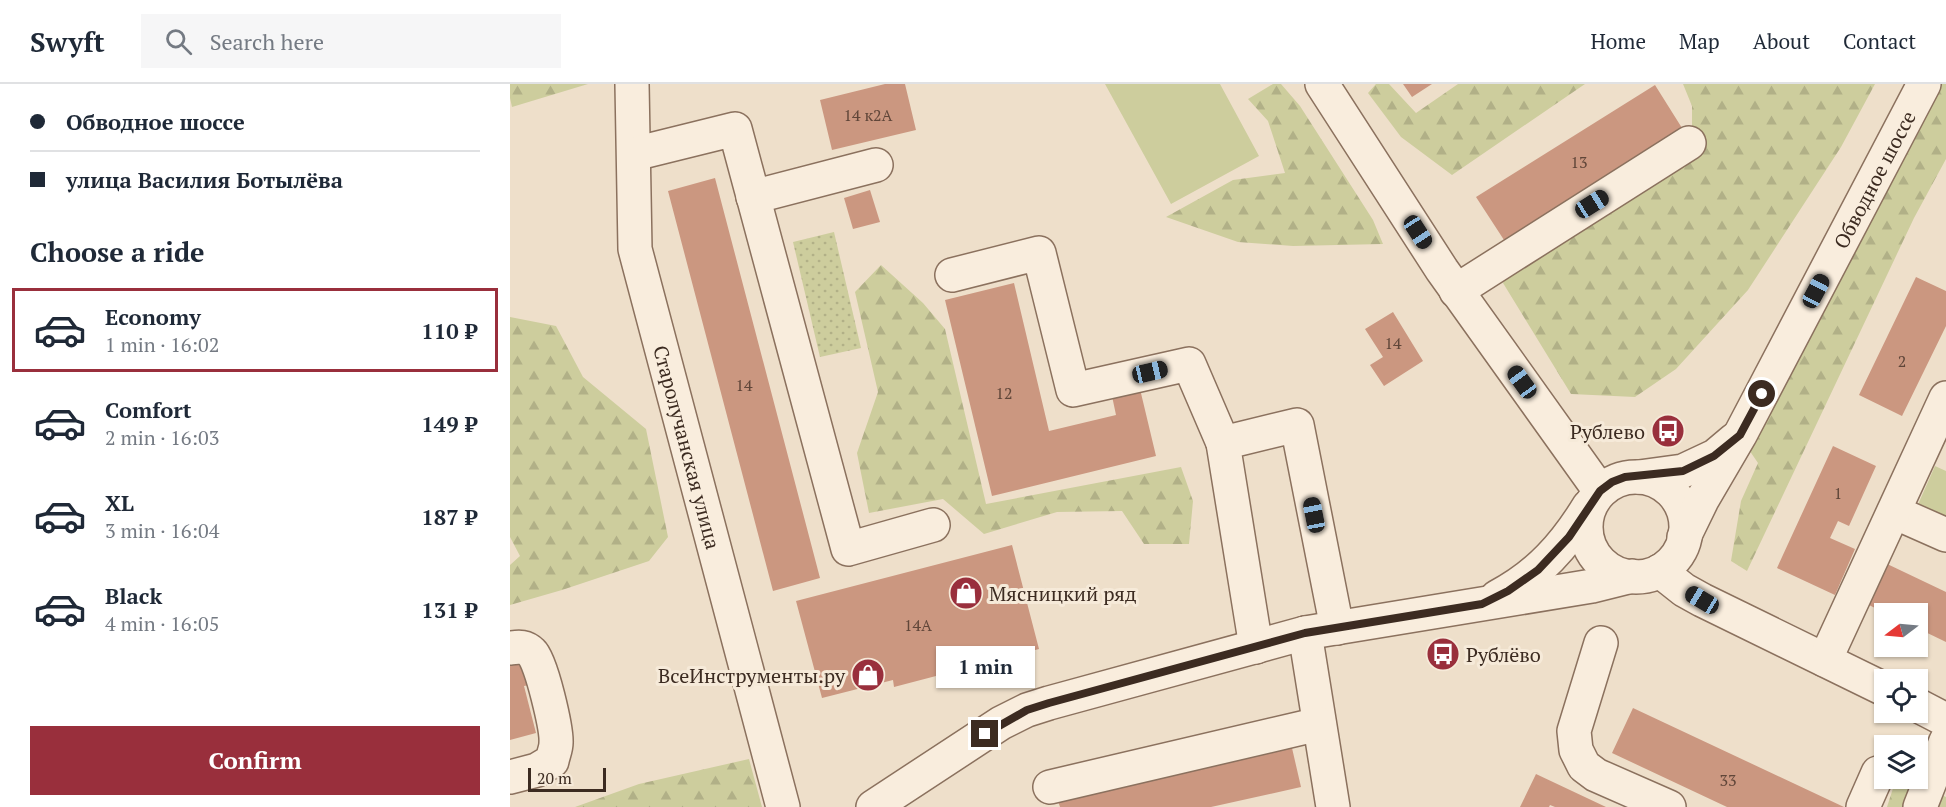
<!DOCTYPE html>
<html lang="en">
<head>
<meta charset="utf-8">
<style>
  :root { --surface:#fff; --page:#f6f6f7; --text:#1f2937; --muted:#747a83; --line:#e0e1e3; --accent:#992f3c }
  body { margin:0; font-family:"PT Serif",serif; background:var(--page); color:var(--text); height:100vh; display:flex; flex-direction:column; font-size:22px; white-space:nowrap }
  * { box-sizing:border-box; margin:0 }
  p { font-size:20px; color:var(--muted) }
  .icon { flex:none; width:33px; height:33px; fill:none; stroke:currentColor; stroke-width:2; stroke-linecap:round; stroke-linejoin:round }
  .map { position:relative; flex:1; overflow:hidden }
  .drawer { display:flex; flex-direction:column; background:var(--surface); width:510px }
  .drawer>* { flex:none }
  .top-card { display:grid; align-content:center; height:132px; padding:0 30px; background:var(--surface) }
  .needle { width:39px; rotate:254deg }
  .controls { position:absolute; left:1364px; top:519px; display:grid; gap:12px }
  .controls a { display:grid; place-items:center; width:54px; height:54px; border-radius:0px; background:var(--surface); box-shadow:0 2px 4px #0004; font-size:30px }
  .scale { position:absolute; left:18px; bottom:15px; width:78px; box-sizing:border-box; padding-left:6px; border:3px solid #3c2b21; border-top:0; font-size:16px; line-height:21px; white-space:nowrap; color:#3c2b21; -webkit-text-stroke:4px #f6ead9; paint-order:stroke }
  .end { position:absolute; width:27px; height:27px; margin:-14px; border:8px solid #3c2b21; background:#fff; box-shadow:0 0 0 3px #fff }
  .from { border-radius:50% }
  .bubble { position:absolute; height:42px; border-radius:0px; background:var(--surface); box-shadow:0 2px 4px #0004; font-size:20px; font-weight:600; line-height:42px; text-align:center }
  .car { position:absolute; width:18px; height:36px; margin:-18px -9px; border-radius:8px; box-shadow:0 0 4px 2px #0007; background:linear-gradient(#222 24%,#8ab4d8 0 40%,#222 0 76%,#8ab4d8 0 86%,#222 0) }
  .top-card b { display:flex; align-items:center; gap:21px; height:57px; font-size:22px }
  .top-card b+b { border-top:2px solid var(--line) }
  .top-card i { width:15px; height:15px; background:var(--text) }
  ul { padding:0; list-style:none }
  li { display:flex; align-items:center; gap:18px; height:84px; margin:0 12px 9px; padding:0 18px; border:3px solid transparent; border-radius:0px }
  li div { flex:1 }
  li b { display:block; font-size:22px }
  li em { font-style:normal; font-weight:600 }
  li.selected { border-color:var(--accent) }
  li>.icon { width:54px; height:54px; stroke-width:1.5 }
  h2 { padding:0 30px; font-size:27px; line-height:72px }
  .button { display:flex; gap:12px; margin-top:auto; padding:12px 30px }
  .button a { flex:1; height:69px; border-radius:0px; background:var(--accent); color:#fff; font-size:24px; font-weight:600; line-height:69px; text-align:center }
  header { display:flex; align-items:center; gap:36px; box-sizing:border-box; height:84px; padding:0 30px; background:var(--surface); border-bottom:2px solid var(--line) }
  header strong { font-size:28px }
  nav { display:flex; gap:33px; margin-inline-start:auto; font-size:21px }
  .search { width:420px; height:54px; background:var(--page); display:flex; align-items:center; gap:15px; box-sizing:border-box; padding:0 21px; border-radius:0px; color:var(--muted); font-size:22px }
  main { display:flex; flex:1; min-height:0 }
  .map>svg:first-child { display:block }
</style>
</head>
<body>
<header>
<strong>Swyft</strong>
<div class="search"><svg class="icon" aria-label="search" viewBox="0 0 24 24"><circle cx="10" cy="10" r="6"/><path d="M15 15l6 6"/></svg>Search here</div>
<nav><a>Home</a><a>Map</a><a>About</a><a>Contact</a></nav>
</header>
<main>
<section class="drawer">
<div class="top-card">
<b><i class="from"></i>Обводное шоссе</b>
<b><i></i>улица Василия Ботылёва</b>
</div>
<h2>Choose a ride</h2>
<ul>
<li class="selected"><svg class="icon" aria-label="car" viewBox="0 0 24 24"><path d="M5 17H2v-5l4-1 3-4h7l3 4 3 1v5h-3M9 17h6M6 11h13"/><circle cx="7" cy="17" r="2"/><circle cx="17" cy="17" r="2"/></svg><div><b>Economy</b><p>1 min · 16:02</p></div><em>110 ₽</em></li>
<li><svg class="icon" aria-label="car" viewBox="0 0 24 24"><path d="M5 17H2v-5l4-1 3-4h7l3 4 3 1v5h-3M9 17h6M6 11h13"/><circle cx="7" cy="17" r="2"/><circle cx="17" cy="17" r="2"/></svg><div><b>Comfort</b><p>2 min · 16:03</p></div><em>149 ₽</em></li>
<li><svg class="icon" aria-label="car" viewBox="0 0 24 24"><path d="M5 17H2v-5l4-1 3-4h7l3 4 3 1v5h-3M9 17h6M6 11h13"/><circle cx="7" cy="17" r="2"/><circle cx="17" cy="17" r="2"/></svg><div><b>XL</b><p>3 min · 16:04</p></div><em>187 ₽</em></li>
<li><svg class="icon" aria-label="car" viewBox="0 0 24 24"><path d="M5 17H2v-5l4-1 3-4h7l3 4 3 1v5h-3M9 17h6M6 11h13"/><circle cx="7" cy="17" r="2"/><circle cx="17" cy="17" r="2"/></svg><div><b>Black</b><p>4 min · 16:05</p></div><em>131 ₽</em></li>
</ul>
<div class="button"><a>Confirm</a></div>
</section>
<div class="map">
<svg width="1436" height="723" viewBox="0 0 1436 723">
  <defs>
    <pattern id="grass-dots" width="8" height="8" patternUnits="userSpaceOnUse" patternTransform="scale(1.5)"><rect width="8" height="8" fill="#cdcd9d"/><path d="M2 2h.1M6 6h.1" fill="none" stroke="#b1b087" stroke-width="1.8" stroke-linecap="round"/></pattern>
    <pattern id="forest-firs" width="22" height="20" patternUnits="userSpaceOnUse" patternTransform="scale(1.5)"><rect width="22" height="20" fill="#cdcd9d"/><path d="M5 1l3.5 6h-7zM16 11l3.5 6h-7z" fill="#b1b087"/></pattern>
  </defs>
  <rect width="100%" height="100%" fill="#eedfca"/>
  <path fill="url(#grass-dots)" d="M324,148L351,264L310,273L283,158Z"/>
  <path fill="url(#forest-firs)" d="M0,0H78L2,23L0,14Z
    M763,0H771L790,22L863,136L873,160L783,162L728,158L656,133L723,96L775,89L758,37L738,15Z
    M866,0H879L906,29L948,0H1075L942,91L891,53L858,9Z
    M1173,0H1365L1331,63L1238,206L1166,285L1125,313L1061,310L993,199L1006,163L1182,51V22Z
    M1419,0H1436V75L1404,134L1237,487L1221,477L1231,417L1248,379L1235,360Z
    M371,181L413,219L435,245L476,420L671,383L683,417L679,460H634L612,427L547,428L474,450L433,415L359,429L347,369L368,308L345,208Z
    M0,233L46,242L73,293L136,345L158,453L139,477L52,506L0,521V481L10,472L0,453Z
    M239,675L252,723H65L129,700Z
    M1386,695H1394L1436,713V723H1377Z"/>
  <path fill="#cdcd9d" d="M595,0H710L749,72L661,120Z
    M1425,382L1436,387V438L1406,425Z"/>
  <path fill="#cb9780" d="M375,0H395L406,46L322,66L310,16Z
    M893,0H922L902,13Z
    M1145,1L1172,44L994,156L966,113Z
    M205,94L310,494L263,507L158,107Z
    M360,106L370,138L343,145L334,114Z
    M1406,193L1436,207V242L1392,332L1349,311Z
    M504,199L539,347L606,331L602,312L630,305L646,372L482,412L435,216Z
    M883,228L913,277L874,302L860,281L873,273L855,245Z
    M1323,362L1366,382L1339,442L1328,437L1320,454L1345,465L1325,511L1267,484Z
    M502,461L529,565L384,603L383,596L312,614L286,517Z
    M1373,478L1436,508V558L1407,544V530H1377L1353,518Z
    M19,576L25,600L14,602L26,649L0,656V581Z
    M1123,624L1334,723H1217L1102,669Z
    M782,664L791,703L701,723H550L548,717Z
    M1026,690L1096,723H1045L1040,721L1039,723H1010Z"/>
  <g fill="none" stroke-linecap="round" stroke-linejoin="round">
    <defs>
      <g id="minor">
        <path id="s1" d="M122,0L125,165L273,723"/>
        <path d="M812,0L932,186L1090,407"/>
        <path d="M124,70L225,45L338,465L423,441"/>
        <path d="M243,113L366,81"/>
        <path d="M442,191L529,169L563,306L679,280L713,359"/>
        <path d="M946,207L1179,59"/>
        <path d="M1129,393L1173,387L1205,372L1224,356"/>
        <circle cx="1126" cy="443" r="50"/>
        <path d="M1384,428L1436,451"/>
        <path id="s2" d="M1174,453L1192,416L1230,351L1414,0"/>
        <path d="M1150,487L1174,506L1192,516L1374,605"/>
        <path d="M987,513C1029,491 1055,461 1079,422"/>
        <path d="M795,549L823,723"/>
        <path d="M1091,559L1064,647L1066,666L1074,682L1086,691L1159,723"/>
        <path d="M746,563L713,359L787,341L827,544"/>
        <path d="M0,564C9,563 15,562 22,569C31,577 47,645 46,659C46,665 43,671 42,677L27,686L0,693"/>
        <path d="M1315,576L1436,314"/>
        <path d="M1407,621L1436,636"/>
        <path d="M540,703L809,640"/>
        <path d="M363,723L491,639L517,626L539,619L795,549L1082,502L1122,492"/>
        <path d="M1353,723L1368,689L1374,687"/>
        <path d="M1410,723L1436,657"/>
      </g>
    </defs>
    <use href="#minor" stroke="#8b715e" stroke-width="36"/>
    <use href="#minor" stroke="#f9eddd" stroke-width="33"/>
  </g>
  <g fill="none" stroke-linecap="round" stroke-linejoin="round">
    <path stroke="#3c2b21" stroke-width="8" d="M475,650L517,626L539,619L795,549L972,520L998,507L1028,486L1059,453L1090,407L1102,398L1115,393L1173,387L1204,372L1230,351L1252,310"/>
  </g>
  <defs>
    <symbol id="bus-disc" viewBox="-11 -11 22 22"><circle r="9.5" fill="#992f3c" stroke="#f6ead9"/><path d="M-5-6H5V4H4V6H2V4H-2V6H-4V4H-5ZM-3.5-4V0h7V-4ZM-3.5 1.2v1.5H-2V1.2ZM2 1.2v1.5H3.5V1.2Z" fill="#fff"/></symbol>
    <symbol id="shop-disc" viewBox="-11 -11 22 22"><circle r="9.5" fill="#992f3c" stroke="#f6ead9"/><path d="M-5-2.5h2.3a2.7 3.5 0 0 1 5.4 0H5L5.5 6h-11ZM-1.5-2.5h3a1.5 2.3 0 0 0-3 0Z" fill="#fff"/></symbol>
  </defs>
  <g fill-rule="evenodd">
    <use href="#bus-disc" x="1139" y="328" width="38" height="38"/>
    <use href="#shop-disc" x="437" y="490" width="38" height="38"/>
    <use href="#bus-disc" x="914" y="551" width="38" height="38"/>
    <use href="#shop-disc" x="339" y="572" width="38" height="38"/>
  </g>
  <g text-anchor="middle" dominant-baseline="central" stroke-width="6" stroke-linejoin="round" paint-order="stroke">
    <g font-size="16" fill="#604639">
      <text x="358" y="31">14 к2А</text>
      <text x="1069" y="78">13</text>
      <text x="883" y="259">14</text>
      <text x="1392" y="277">2</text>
      <text x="234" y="301">14</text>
      <text x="494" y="309">12</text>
      <text x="1328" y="409">1</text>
      <text x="408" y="541">14А</text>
      <text x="1218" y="696">33</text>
    </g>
    <g font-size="20" fill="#3c2b21" stroke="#f6ead9">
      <text stroke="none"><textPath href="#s2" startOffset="405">Обводное шоссе</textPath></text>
      <text stroke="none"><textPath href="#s1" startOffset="370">Старолучанская улица</textPath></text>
    </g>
    <g font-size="20" fill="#3c2b21" stroke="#f6ead9" text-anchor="end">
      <text x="1135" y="347">Рублево</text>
      <text x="479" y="509" text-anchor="start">Мясницкий ряд</text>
      <text x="956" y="570" text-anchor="start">Рублёво</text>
      <text x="335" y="591">ВсеИнструменты.ру</text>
    </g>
  </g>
</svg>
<div class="controls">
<a><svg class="needle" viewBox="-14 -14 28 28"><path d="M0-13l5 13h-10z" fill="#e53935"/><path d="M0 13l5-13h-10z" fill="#747a83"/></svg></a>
<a><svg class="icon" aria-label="locate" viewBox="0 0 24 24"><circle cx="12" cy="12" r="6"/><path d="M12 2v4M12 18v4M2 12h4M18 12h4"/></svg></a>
<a><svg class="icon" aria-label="layers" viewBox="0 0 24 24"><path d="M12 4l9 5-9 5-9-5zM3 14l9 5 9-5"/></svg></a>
</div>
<div class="scale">20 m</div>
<i class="end from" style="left:1252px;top:310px"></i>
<i class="end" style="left:475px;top:650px"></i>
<div class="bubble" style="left:426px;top:562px;width:99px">1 min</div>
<i class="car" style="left:1082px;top:120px;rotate:58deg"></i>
<i class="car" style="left:908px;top:148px;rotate:147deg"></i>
<i class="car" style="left:1306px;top:207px;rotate:28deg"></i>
<i class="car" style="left:640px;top:288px;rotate:77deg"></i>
<i class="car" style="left:1012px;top:298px;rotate:324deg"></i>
<i class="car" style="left:804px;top:431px;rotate:349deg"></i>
<i class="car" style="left:1192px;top:516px;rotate:301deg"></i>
</div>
</main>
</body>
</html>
